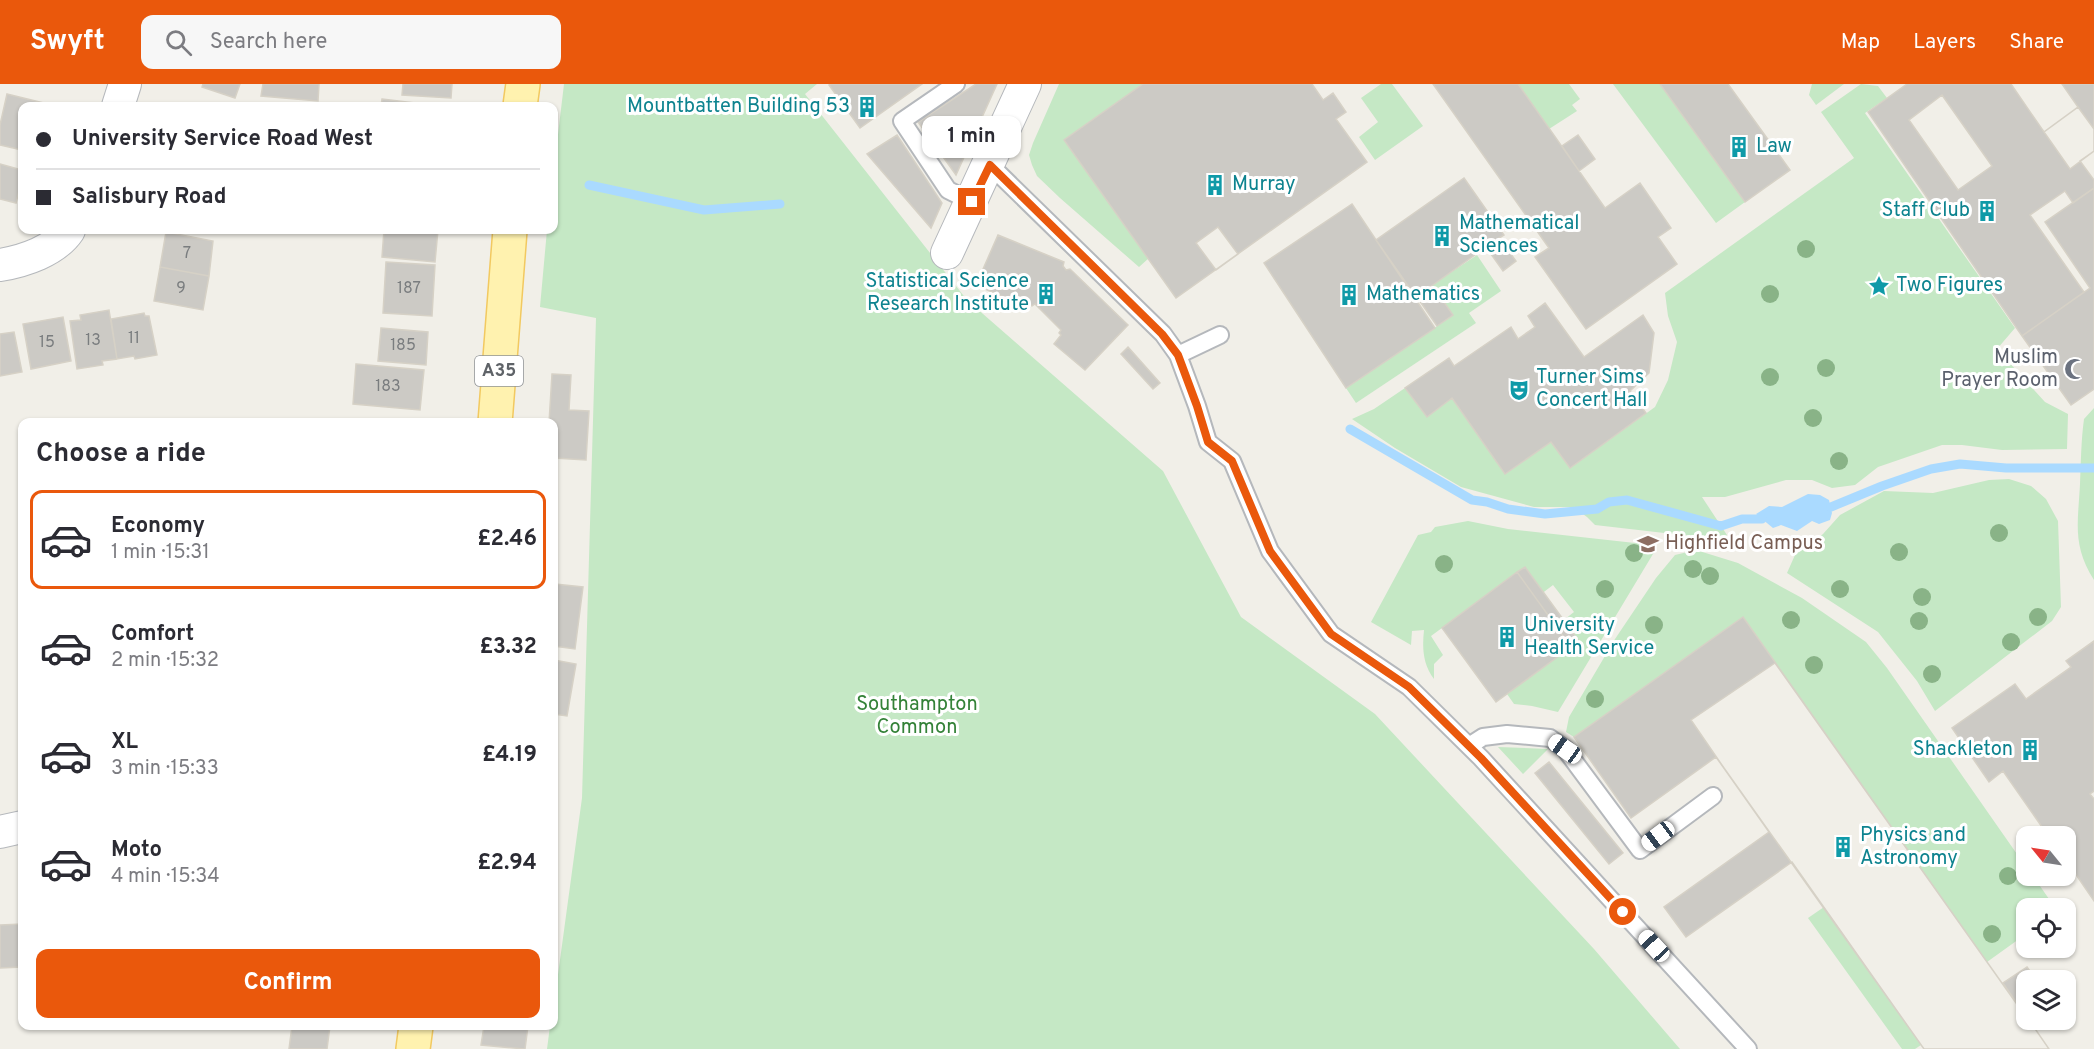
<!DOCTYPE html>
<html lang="en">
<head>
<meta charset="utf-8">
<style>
  :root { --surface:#fff; --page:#f7f7f7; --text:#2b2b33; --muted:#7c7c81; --line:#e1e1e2; --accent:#ea580c }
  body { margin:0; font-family:Overpass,sans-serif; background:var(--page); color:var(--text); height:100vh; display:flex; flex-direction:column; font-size:22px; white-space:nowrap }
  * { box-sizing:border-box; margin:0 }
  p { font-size:20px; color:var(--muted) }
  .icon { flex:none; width:33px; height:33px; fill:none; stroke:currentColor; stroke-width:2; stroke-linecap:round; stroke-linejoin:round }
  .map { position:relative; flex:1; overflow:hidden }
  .details { position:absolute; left:18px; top:334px; width:540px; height:612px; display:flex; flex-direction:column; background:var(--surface); border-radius:12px; box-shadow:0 2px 4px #0004 }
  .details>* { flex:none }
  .banner { position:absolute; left:18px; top:18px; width:540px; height:132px; border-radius:12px; box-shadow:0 2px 4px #0004; display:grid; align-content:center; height:132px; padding:0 18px; background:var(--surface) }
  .needle { width:39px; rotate:300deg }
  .buttons { position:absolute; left:2016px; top:742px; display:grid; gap:12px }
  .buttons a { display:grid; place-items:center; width:60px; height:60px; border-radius:12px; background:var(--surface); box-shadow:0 2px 4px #0004; font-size:30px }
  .end { position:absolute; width:27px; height:27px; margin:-14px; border:8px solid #ea580c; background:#fff; box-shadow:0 0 0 3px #fff }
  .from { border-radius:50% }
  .bubble { position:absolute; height:42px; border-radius:12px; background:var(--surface); box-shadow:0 2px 4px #0004; font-size:20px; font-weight:700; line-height:42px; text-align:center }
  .car { position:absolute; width:18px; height:36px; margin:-18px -9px; border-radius:8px; box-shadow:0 0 4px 2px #0007; background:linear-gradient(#fff 24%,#345 0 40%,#fff 0 76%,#345 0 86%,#fff 0) }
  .banner b { display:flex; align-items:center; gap:21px; height:57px; font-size:22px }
  .banner b+b { border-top:2px solid var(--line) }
  .banner i { width:15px; height:15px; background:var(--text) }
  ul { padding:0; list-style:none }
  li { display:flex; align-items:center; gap:18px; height:99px; margin:0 12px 9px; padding:0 6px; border:3px solid transparent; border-radius:12px }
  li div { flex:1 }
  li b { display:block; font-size:22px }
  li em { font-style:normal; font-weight:700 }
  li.current { border-color:var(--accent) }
  li>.icon { width:54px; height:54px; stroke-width:1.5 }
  h2 { padding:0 18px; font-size:27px; line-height:72px }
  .button { display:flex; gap:12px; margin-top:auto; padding:12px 18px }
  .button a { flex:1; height:69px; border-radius:12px; background:var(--accent); color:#fff; font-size:24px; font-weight:700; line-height:69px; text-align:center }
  header { display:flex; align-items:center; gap:36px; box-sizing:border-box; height:84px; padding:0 30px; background:var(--accent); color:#fff }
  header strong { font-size:28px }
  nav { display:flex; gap:33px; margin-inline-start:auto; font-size:21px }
  .search { width:420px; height:54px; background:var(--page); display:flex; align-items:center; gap:15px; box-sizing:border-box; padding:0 21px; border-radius:12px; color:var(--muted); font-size:22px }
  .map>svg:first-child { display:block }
</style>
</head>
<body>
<header>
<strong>Swyft</strong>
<div class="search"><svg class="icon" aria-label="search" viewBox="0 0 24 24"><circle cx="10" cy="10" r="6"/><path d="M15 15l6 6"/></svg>Search here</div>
<nav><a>Map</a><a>Layers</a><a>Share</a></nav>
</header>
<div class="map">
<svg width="2094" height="965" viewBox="0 0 2094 965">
  <rect width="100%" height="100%" fill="#f1efe8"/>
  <path fill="#c5e8c5" d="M564,0H817L805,10L967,216L1163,387L1241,533L1375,630L1594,865L1680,965H547L550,942H554V920L582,714L596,234L540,223L547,146H554V84Z
    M1059,0H1143L1065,56L1149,174L1139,183L1060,114L1037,92L1032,81L1029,71L1033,59Z
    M1381,0H1392L1423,42L1375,76L1359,53L1378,38L1361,14Z
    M1518,0H1569L1580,15L1572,21L1577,27L1549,45Z
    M1613,0H1660L1745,118L1716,139Z
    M1812,0H1844L1816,21L1809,11Z
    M1861,0L1878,2L1887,14L1865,29L2015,244L1997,265L2045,318L2068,330L2067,365L2002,366L1962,361H1942L1878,383L1855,401L1832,404L1812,396H1786L1725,413H1702L1727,451L1725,456L1595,441L1587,433L1573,423H1534L1461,403L1395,364L1352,335L1374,325L1405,304L1427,333L1452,314L1505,390L1551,358L1570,384L1655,323L1668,296L1677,258L1668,232L1665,209L1854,74L1821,28Z
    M1477,171L1501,207L1469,229L1476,239L1356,319L1346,304L1452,232L1432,201Z
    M2094,324V496C2072,461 2078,439 2080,400C2081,378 2081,357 2084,335Z
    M2009,395L2031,402L2046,415L2058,437L2061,523L2052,537L1935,627L1917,597L1878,548L1787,489L1795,471L1823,450L1840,431L1884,407L1933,409L1989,396Z
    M1468,437L1508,445L1644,460L1656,465L1558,628L1532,622L1514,620L1507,610L1556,542L1574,528L1553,501L1536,514L1517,489L1431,552L1443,571L1434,580V595C1423,580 1422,565 1424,546L1412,547L1411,561L1371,538L1418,451L1431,448L1435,443Z
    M1696,466L1738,479L1802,514L1866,558L1887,584L2026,783V792H2033L2056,825H2026V850L1987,878L1743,533L1574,653L1566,648L1569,633L1615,555L1656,494L1675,471Z
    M1498,663L1548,665L1523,690Z
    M1824,823L1921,961L1915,965H1902L1808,834Z"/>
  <path fill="#aadaff" d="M1808,410L1820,411L1829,416L1832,429L1830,436L1819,440L1812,437L1797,447L1781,441L1773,444L1756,430L1769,422L1782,423Z"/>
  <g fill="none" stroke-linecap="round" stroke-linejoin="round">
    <path stroke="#aadaff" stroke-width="9" d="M589,101L704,126L780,120
      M1350,345L1472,416L1487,418L1508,425L1545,430L1597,425L1609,418L1627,416L1721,442L1742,435H1762
      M1831,423L1882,402L1931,385L1960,380L2006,384H2094"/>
  </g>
  <path fill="#cccac5" stroke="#d6d1c6" stroke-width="1.5" fill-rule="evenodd" d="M203,0H240L235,14L202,3Z
    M263,0H319L318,17L261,12Z
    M403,0H452L451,14L402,11Z
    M831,0H922L860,44L829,1Z
    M976,0H997L956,91L918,38Z
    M1143,0H1312L1323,16L1333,9L1346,28L1336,35L1367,78L1176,214L1064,56Z
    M1433,0H1518L1605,124L1640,99L1671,144L1658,153L1677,180L1586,245L1535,173L1549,164Z
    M1660,0H1728L1790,86L1745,118Z
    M1907,0H2011L2044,48L2078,23L2062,0H2094V67L2080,77L2094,96V104L2073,119L2065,107L2030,131L2084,208L2022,252L1868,28ZM1942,11L1992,82L1958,106L1909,36Z
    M7,10L44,19L43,22H22V66L0,61V41Z
    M382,15L440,22H381Z
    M2078,23L2094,45V67L2070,85L2044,48Z
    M897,51L942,119L931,144L867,70Z
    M1578,51L1595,75L1579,87L1562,62Z
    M0,80L22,86V95L16,119L0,115Z
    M1464,94L1504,151L1499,154L1516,177L1503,187L1486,163L1416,213L1376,156Z
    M2094,104V305L2071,321L2022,252L2090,204L2045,138Z
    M1352,120L1435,244L1346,304L1264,179Z
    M1218,143L1238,170L1216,186L1196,159Z
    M384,146H438L435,178L382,173Z
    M166,148L213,157L209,192L160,183Z
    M998,151L1064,178L1063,182L1066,186L1070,185L1128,241L1085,286L1054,260L1061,251L1059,249L1061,246L1035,220L1032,222L1026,219L1024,222L976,201Z
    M386,178L435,181L432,232L383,229Z
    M160,183L209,192L203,226L154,217Z
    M1435,205L1453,231L1437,242L1419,216Z
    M1545,219L1584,273L1643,231L1654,249L1649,289L1630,307L1646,329L1570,384L1551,358L1505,390L1452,314L1427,333L1405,304L1449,274L1454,282L1511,243L1518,255L1535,243L1528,232Z
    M109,226L117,275L102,277L103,281L77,285L70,237L81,236L80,231Z
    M144,229L145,232H149L157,271L135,275L134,272L117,275L111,235Z
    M63,233L71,277L31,285L23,240Z
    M381,244L428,248L426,281L378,277Z
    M14,248L22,288L0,292V250Z
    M1128,263L1160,299L1153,305L1121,270Z
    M356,280L424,286L420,326L353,320Z
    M552,290L571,291L569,326L589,327L586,376L554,374V339H549Z
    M348,335L401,339H348Z
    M1525,483L1579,557L1571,563L1517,488Z
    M1517,488L1571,563L1496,618L1442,544Z
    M555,500L583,503L575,565L554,562Z
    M1743,533L2026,933V936H2029L2049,965H1924L1792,778L1686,853L1664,823L1769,748L1716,673L1631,734L1574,653Z
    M2094,557V707L2090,710L2094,715V817L2066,776V753H2049L2003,687L1989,698L1952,644L2015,600L2026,615L2071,583L2066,577Z
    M554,576L576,580L567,632L554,630Z
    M1775,579L2026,933V936H2029L2049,965H1924L1724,684L1691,636Z
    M1549,678L1623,769L1609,780L1535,689Z
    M22,840V883L0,884V841Z
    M2027,883L2037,897H2026V933L2003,899Z
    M292,942H330L327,965H289Z
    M484,942H528L525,965L481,961Z"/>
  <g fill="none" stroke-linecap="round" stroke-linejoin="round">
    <defs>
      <path id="lane" d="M956,0L902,37L948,106L972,118
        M990,81L1163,250L1178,271L1197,322L1208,358L1232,377L1270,467L1331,550L1409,603L1481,674L1748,965
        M1178,271L1220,251
        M1469,662L1483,653L1507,650L1550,654L1565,665L1640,766L1713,712"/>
      <path id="street" d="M118,22L125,0
        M947,169L1025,0
        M0,181C24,177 55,167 69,146
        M0,748L22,743"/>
      <path id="primary" d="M520,22L523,0
        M495,339L510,146
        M413,965L416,942"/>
    </defs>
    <use href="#lane" stroke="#b5b8bc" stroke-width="20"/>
    <use href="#street" stroke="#b5b8bc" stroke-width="34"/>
    <use href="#primary" stroke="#f2c960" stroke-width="36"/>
    <use href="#lane" stroke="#fff" stroke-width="16"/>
    <use href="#street" stroke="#fff" stroke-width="32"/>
    <use href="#primary" stroke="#fff2af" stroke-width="33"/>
  </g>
  <g fill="#89b387">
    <circle cx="1806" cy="165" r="9"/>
    <circle cx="1770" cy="210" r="9"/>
    <circle cx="1826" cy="284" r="9"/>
    <circle cx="1770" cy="293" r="9"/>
    <circle cx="1813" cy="334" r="9"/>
    <circle cx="1839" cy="377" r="9"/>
    <circle cx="1999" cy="449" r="9"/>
    <circle cx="1899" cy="468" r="9"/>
    <circle cx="1634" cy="469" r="9"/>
    <circle cx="1444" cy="480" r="9"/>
    <circle cx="1693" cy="485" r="9"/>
    <circle cx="1710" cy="492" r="9"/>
    <circle cx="1605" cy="505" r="9"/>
    <circle cx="1840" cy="505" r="9"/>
    <circle cx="1922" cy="513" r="9"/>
    <circle cx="2038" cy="533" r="9"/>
    <circle cx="1791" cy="536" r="9"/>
    <circle cx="1919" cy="537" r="9"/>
    <circle cx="1654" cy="541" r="9"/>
    <circle cx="2011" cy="558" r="9"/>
    <circle cx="1814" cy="581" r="9"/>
    <circle cx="1932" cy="590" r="9"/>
    <circle cx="1595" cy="615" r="9"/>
    <circle cx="2008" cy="792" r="9"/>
    <circle cx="1992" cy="850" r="9"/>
  </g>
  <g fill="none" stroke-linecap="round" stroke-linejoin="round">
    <path stroke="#ea580c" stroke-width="8" d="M972,118L990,81L1162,250L1178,271L1197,322L1208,358L1232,377L1270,467L1331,550L1409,603L1481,674L1623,828"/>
  </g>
  <defs>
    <symbol id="building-bare" viewBox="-9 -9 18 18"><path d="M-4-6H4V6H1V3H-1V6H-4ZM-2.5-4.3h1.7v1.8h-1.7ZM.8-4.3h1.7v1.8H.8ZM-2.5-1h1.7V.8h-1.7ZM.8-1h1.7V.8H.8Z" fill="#0f9aa8" stroke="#fff" stroke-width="2.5" paint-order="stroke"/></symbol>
    <symbol id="sight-bare" viewBox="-9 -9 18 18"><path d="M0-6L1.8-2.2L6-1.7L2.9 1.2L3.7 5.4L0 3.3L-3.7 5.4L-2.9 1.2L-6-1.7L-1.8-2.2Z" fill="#0f9aa8" stroke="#fff" stroke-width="2.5" paint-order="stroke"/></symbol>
    <symbol id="mosque-bare" viewBox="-9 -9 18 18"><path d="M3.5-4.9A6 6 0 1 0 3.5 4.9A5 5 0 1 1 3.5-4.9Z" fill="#6b7280" stroke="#fff" stroke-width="2.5" paint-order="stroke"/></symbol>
    <symbol id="theatre-bare" viewBox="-9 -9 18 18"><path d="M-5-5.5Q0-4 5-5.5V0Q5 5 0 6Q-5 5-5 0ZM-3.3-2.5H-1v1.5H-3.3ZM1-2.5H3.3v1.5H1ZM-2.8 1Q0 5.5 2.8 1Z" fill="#0f9aa8" stroke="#fff" stroke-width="2.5" paint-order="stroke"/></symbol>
    <symbol id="university-bare" viewBox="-9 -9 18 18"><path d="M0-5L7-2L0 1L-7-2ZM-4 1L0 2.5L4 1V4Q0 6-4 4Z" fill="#8d6e63" stroke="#fff" stroke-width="2.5" paint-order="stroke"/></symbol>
  </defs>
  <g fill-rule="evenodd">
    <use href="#building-bare" x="852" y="8" width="30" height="30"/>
    <use href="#building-bare" x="1724" y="48" width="30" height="30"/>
    <use href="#building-bare" x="1200" y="86" width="30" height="30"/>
    <use href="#building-bare" x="1972" y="112" width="30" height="30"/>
    <use href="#building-bare" x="1427" y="137" width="30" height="30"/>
    <use href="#sight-bare" x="1864" y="187" width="30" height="30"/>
    <use href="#building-bare" x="1031" y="195" width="30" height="30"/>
    <use href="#building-bare" x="1334" y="196" width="30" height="30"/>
    <use href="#mosque-bare" x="2060" y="270" width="30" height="30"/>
    <use href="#theatre-bare" x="1504" y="291" width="30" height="30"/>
    <use href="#university-bare" x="1633" y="445" width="30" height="30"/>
    <use href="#building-bare" x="1492" y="538" width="30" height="30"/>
    <use href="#building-bare" x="2015" y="651" width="30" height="30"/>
    <use href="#building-bare" x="1828" y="748" width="30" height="30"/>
  </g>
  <g text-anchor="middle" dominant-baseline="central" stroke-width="6" stroke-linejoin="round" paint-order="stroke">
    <g font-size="16" fill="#7a7d7f">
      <text x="187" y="170">7</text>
      <text x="181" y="205">9</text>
      <text x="409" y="205">187</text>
      <text x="134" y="255">11</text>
      <text x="93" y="257">13</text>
      <text x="47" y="259">15</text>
      <text x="403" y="262">185</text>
      <text x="388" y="303">183</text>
    </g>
    <rect fill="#fff" stroke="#8f9295" stroke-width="1.5" x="475" y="272" width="48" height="30" rx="4.5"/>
    <g font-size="18" font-weight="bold" fill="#5f6368">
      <text x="499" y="287">A35</text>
    </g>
    <g font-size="20" fill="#0d838f" stroke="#fff" text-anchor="start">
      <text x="850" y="23" text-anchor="end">Mountbatten Building 53</text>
      <text x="1756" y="63">Law</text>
      <text x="1232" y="101">Murray</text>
      <text x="1970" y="127" text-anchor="end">Staff Club</text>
      <text x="1459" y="140">Mathematical<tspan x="1459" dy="23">Sciences</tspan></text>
      <text x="1029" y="198" text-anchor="end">Statistical Science<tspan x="1029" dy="23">Research Institute</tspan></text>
      <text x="1896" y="202">Two Figures</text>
      <text x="1366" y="211">Mathematics</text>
      <text x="1536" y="294">Turner Sims<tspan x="1536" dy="23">Concert Hall</tspan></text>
      <text x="1524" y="542">University<tspan x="1524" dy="23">Health Service</tspan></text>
      <text x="2013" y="666" text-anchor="end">Shackleton</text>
      <text x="1860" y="752">Physics and<tspan x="1860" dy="23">Astronomy</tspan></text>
    </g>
    <g font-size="20" fill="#5b616d" stroke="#fff" text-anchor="end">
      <text x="2058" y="274">Muslim<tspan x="2058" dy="23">Prayer Room</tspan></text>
    </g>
    <g font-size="20" fill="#785e54" stroke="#fff" text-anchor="start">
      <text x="1665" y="460">Highfield Campus</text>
    </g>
    <g font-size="20" fill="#348238" stroke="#fff">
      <text x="917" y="621">Southampton<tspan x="917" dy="23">Common</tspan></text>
    </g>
  </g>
</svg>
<div class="buttons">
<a><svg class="needle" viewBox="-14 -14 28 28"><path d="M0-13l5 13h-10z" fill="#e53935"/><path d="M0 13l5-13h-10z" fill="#7c7c81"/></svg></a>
<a><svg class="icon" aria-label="locate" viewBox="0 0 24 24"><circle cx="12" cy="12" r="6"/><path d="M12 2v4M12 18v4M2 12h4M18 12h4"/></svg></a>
<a><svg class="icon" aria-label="layers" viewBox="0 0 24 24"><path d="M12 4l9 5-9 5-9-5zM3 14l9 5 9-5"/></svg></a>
</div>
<i class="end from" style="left:1623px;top:828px"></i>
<i class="end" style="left:972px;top:118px"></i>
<div class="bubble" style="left:922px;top:32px;width:99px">1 min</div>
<i class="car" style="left:1565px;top:665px;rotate:305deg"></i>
<i class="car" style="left:1658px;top:752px;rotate:233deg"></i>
<i class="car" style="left:1654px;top:862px;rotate:317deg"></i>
<div class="banner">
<b><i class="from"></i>University Service Road West</b>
<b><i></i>Salisbury Road</b>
</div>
<section class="details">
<h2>Choose a ride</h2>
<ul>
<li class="current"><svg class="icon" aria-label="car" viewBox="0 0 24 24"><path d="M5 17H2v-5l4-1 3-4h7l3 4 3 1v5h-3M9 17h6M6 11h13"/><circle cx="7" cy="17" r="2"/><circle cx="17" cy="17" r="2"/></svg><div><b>Economy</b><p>1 min · 15:31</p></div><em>£2.46</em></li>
<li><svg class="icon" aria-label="car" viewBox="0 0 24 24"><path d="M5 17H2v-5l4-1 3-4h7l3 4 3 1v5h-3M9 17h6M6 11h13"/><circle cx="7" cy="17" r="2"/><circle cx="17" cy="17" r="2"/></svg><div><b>Comfort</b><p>2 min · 15:32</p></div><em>£3.32</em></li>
<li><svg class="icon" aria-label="car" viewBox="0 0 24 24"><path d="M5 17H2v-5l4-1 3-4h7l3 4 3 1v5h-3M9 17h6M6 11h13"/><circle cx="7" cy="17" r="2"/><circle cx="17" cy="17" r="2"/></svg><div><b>XL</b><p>3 min · 15:33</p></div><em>£4.19</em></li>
<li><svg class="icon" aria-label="car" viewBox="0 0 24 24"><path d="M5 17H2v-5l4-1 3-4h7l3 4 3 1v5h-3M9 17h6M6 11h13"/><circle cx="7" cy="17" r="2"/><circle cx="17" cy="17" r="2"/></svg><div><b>Moto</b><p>4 min · 15:34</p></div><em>£2.94</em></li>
</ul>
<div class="button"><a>Confirm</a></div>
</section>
</div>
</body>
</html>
